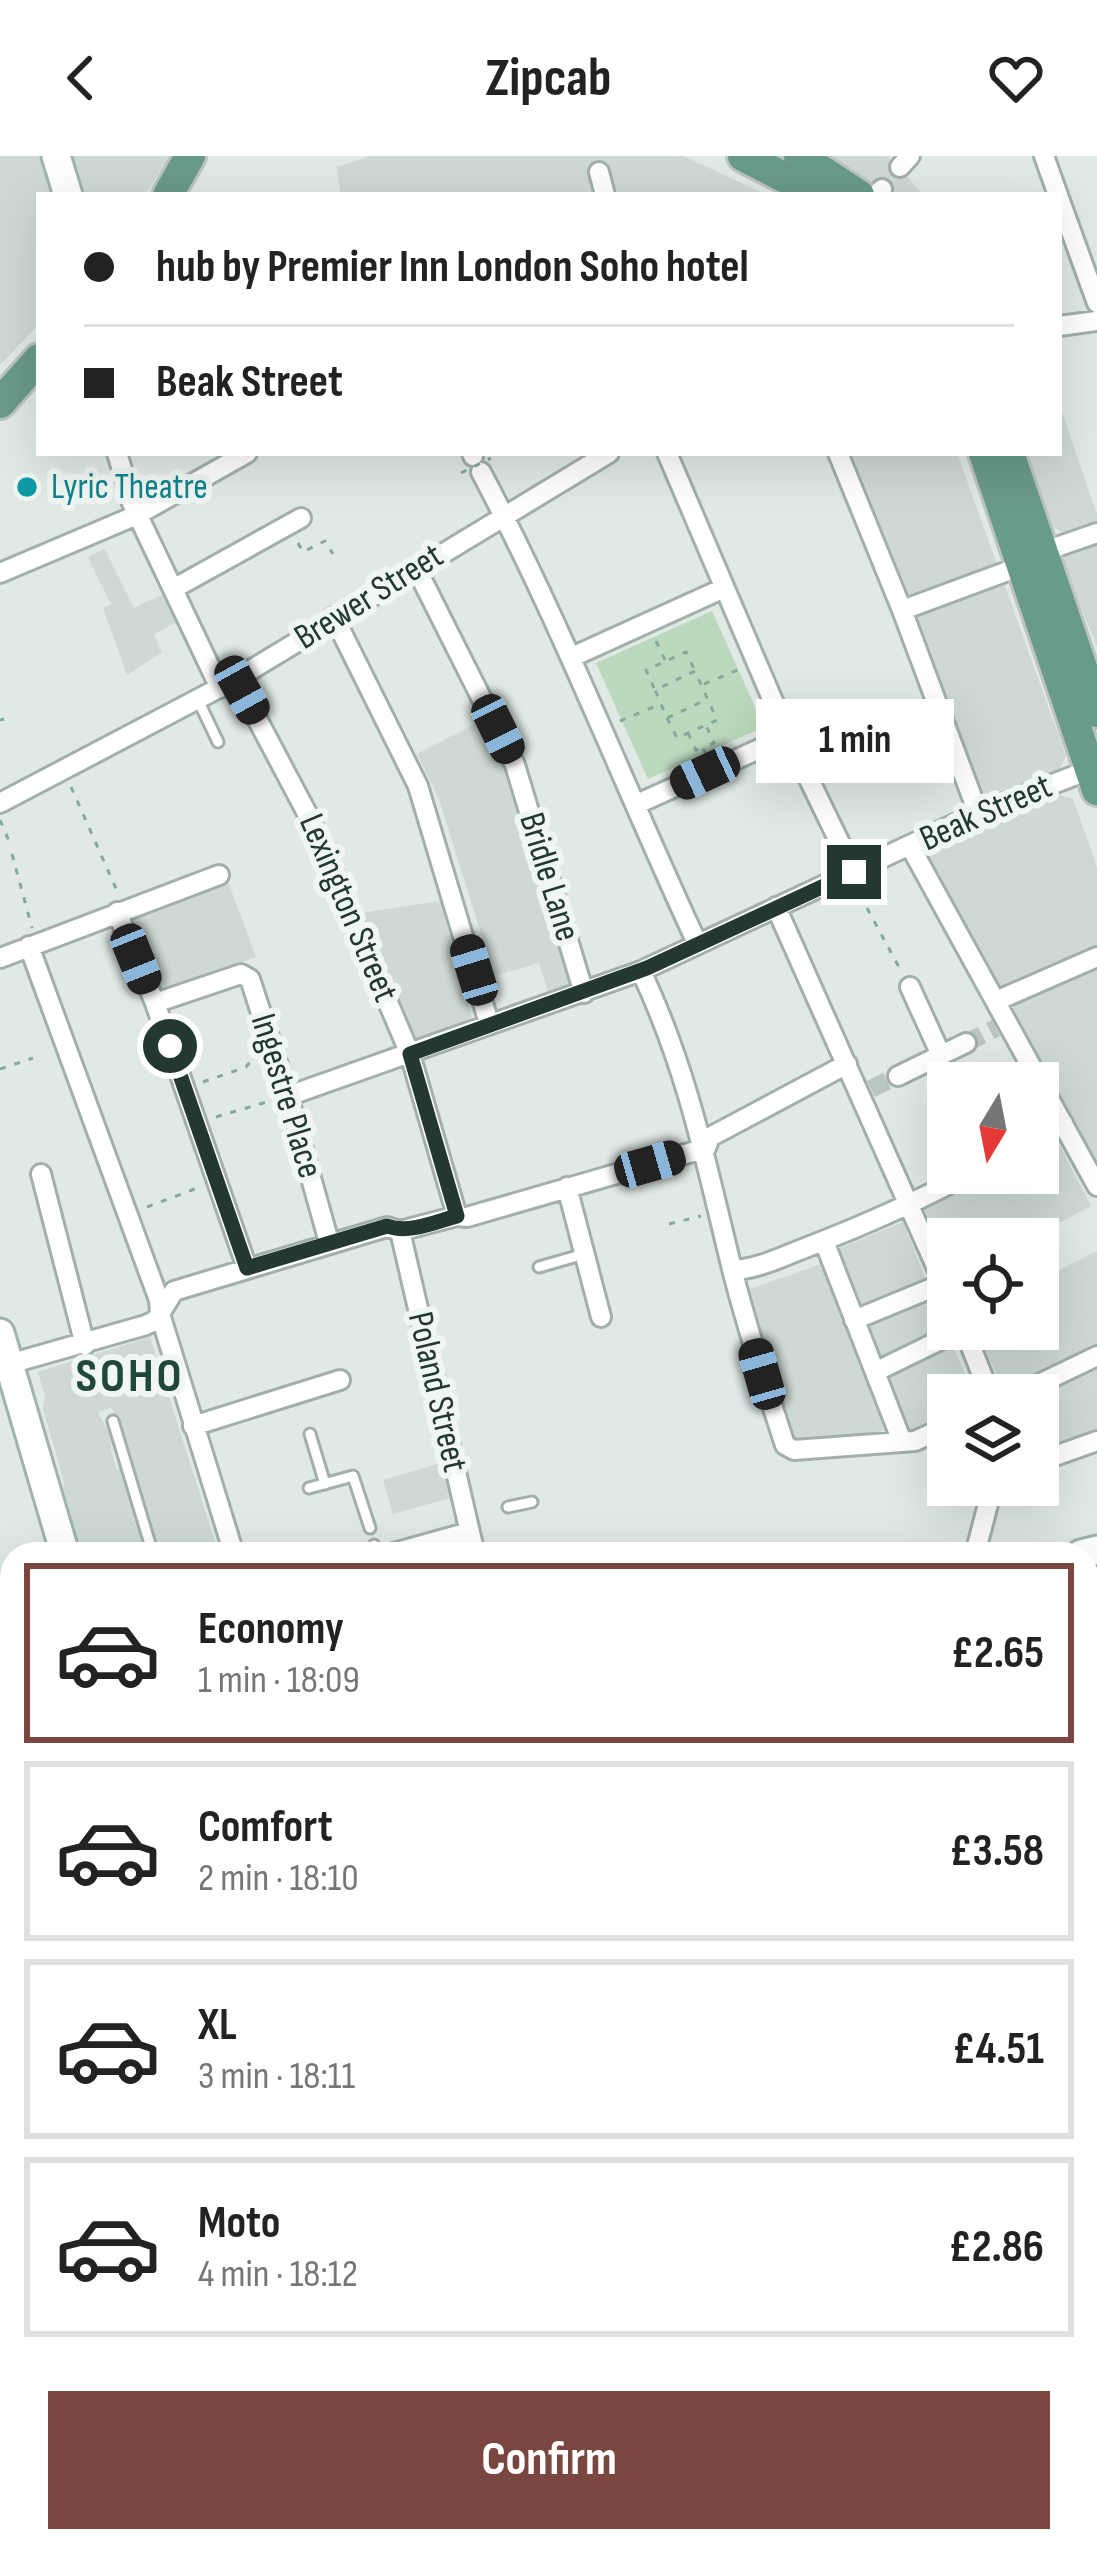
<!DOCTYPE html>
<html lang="en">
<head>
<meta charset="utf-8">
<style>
  :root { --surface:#fff; --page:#f2f2f2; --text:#222; --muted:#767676; --line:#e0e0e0; --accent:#79473f }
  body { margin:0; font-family:"Sofia Sans Condensed",sans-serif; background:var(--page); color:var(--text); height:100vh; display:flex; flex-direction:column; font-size:45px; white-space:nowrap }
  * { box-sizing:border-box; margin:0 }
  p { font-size:39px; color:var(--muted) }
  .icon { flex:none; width:66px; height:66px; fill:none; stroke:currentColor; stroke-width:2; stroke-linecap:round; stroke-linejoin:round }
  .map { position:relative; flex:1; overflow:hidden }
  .sheet { position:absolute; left:0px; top:1386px; width:1098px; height:1011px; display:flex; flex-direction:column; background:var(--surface); border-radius:36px 36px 0 0; box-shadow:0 12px 48px #0002 }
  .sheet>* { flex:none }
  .hud { position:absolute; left:36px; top:36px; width:1026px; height:264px; border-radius:0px; box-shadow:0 12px 48px #0002; display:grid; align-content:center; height:264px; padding:0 48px; background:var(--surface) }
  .needle { width:78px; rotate:190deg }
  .buttons { position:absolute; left:927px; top:906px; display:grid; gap:24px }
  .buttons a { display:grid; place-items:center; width:132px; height:132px; border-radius:0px; background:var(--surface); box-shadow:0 12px 48px #0002; font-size:60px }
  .end { position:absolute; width:54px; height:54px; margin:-27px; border:15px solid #223830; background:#fff; box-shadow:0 0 0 6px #fff }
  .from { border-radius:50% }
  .bubble { position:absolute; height:84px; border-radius:0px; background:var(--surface); box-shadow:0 12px 48px #0002; font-size:39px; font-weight:700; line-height:84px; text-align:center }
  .car { position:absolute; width:36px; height:72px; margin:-36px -18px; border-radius:15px; box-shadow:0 0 9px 3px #0007; background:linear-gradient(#222 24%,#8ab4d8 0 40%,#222 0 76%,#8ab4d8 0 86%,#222 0) }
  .hud b { display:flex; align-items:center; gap:42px; height:114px; font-size:45px }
  .hud b+b { border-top:3px solid var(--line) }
  .hud i { width:30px; height:30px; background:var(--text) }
  ul { padding:21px 0 0; list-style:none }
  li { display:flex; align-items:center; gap:36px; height:180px; margin:0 24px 18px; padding:0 24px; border:6px solid var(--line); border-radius:0px }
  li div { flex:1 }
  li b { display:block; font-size:45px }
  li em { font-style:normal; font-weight:700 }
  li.active { border-color:var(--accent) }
  li>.icon { width:108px; height:108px; stroke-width:1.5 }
  .cta { display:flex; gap:24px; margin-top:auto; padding:24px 48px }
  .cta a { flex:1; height:138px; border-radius:0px; background:var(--accent); color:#fff; font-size:48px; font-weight:700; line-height:138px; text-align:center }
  header { display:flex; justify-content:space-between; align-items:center; height:156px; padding:0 48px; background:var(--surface); font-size:54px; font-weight:700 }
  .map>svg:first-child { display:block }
</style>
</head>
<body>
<header><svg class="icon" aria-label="back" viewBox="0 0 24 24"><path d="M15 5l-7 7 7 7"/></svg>Zipcab<svg class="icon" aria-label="heart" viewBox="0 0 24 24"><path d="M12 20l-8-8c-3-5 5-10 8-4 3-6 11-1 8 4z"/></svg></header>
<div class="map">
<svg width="1097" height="2396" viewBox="0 0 1097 2396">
  <rect width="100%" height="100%" fill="#e0e9e4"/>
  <path fill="#ced9d3" d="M0,0H170L145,39H39V168L0,209Z
    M370,0H683L768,39H340L337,11Z
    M829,0H889L923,39H886Z
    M1059,247L1097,359V369L1068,380L1051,369L1026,297H1059Z
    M843,297H957L1066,600L1058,616L982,640Z
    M1097,386V491L1063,407L1067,395Z
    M105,393L134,452L164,438L177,466L154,478L162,496L127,519L103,452L111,448L88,401Z
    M484,563L508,615L572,829L548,835L539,807L494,820L439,643L417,598Z
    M1061,639L1073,643L1097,711V1024L924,695Z
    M228,726L256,801L155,838L126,764Z
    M440,745L472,861L417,884L361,757Z
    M1058,987L1091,1050L1028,1083H948V1112L925,1053L997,1017H1038V997Z
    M903,1066L928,1129L861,1156L836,1094Z
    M1097,1095V1191L1003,1232L976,1173H1038V1103L1048,1120Z
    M824,1107L887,1268L885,1274L874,1277L792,1285L750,1133Z
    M932,1137L947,1173L879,1205L865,1167Z
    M150,1181L219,1398H159L112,1251L98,1256L111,1280V1295L117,1314L121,1313L147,1398H81L60,1332L65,1329L43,1253L45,1240L38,1216Z
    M952,1188L974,1239H948V1262L911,1280L883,1217Z
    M1097,1209V1279L1038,1302V1239H1033Z
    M441,1307L450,1342L393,1358L383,1324Z
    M1097,1415V1814L1088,1815L1086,1418Z"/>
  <path fill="#bbd9bf" d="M712,455L764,571L648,623L596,507Z"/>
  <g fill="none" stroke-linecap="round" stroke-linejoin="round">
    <path stroke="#bac6c0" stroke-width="18" stroke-dasharray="18 9" stroke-linecap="butt" d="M966,887L996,872
      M941,899L956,927
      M871,933L898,920"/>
    <defs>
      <path id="lane" d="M198,544L218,586
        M539,1111L584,1098
        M113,1265L153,1398
        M310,1278L325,1328
        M309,1332L353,1320L370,1372
        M508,1351L532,1346
        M374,1389L377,1398"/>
      <path id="street" d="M1044,0L1058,39
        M900,11L910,0
        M599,16L605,39
        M876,39L882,33
        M1059,42L1097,147
        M1059,170L1097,165
        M117,297L132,347L220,532
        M472,297L473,300
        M667,297L788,580L854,716
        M838,297L902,454L978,657
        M481,316C562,469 624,630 697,787
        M1042,396L1097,377
        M416,412L515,609L584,837
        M0,417L137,359L247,297
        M173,433L301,362
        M908,452L1024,409
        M334,461L418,630L489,867
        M572,501L724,432
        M236,523L309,661L410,898L457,1060
        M0,647L236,523L609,297
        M637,648L788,580
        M910,690L1097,1030
        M776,751L948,1137
        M117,756L155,847L247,1112
        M29,790L159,1144L160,1158L234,1398
        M0,802L219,719
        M641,815C688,915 706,1007 732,1113C747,1172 766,1231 785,1289L794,1294L915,1285L948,1270
        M910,831L941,899
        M996,845L1097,801
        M155,847L241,818L250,823L288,940L329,1086
        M898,920L966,887
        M288,940L641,815L978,657L1094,612
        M1038,980L1063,967
        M41,1018L85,1189
        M567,1031L601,1161
        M400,1075L475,1398
        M824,1085L901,1283
        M733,1114C758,1113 781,1101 805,1092C862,1070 917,1046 970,1017
        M854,1164L944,1127
        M964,1173L990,1239
        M9,1208L146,1169L156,1164L174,1135L387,1071L400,1075L457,1060L467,1061L706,992L710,981L847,908
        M875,1216L963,1173
        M1016,1239L1097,1200
        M193,1270L340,1224
        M1038,1306L1097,1285
        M390,1398L469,1376
        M975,1398L993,1329
        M0,1470L12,1467
        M0,1654L12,1651
        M1086,1964L1097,1963
        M1086,2075L1097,2074
        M0,2101L12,2158
        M63,2385L65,2396
        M180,2385L182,2396
        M309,2385L311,2396
        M470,2385L472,2396
        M548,2385L556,2396"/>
      <path id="secondary" d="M56,0L68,39
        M0,1177L65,1398
        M1081,1398L1097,1394
        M1086,2256L1097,2255
        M924,2385L925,2396"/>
      <path id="primary" d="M743,0L818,39
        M799,0L859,39
        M168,39L190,0
        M0,247L39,203
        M984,297L1097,634
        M1009,297L1097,556
        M0,1839H12
        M1086,1860H1097"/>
    </defs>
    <use href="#lane" stroke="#a3b0aa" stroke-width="15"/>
    <use href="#street" stroke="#a3b0aa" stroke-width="24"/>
    <use href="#secondary" stroke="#a0b4ab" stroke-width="33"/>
    <use href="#primary" stroke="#bdc3c1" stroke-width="36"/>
    <path stroke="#83aa9a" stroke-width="3" stroke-dasharray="6 9" stroke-linecap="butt" d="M298,387L303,396L325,385L333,398
      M656,485L665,504
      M704,528L740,513
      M654,532L646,514L686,496L695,515
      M667,562L677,582L717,564L695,515L655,534L667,562L708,543
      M0,564L4,563
      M620,565L661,548
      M688,577L696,594L701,592
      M706,598L703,592L714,587L706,569
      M71,631L118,737
      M0,664L9,685
      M12,698L32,772
      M867,752L900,813
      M0,913L33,902
      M203,926L246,911L250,906
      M216,961L270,945
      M147,1051L200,1031
      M669,1068L701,1060"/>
    <use href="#lane" stroke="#fff" stroke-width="9"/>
    <use href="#street" stroke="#fff" stroke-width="18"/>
    <use href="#secondary" stroke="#fff" stroke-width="27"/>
    <use href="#primary" stroke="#689b88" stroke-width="30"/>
    <path stroke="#83aa9a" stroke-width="3" stroke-dasharray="6 9" stroke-linecap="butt" d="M461,317L491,302"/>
  </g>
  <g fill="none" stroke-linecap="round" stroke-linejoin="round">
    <path stroke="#223830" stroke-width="15" d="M170,890L247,1112L387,1070C409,1078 435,1066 457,1060L410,898L647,812L854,716"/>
  </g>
  <circle fill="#0f9aa8" stroke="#f0f6f2" stroke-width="4.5" cx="27" cy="331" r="12"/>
  <g text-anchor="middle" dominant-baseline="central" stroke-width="12" stroke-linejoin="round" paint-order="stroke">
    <g font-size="36" fill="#0d838f" stroke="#f0f6f2" text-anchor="start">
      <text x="51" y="331">Lyric Theatre</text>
    </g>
    <g font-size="36" fill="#223830" stroke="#f0f6f2">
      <text transform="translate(369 441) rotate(-32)">Brewer Street</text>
      <text transform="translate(986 657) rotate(-24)">Beak Street</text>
      <text transform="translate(549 721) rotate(73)">Bridle Lane</text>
      <text transform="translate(348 752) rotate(67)">Lexington Street</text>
      <text transform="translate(286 940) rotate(73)">Ingestre Place</text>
      <text transform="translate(437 1236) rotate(77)">Poland Street</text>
    </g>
    <g font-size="48" font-weight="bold" letter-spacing="3" fill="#20483a" stroke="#f0f6f2">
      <text x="130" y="1220">SOHO</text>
    </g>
  </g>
</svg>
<div class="buttons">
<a><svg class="needle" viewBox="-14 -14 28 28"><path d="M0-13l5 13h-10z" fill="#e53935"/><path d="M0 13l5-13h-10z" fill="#767676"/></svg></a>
<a><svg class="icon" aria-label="locate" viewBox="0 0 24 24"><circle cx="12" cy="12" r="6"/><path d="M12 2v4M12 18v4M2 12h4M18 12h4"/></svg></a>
<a><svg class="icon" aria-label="layers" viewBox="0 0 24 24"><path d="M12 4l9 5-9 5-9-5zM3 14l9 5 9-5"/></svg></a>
</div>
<i class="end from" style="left:170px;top:890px"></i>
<i class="end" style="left:854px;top:716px"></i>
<div class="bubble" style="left:756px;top:543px;width:198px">1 min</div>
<i class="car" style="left:242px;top:534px;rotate:151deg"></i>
<i class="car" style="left:498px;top:573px;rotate:154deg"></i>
<i class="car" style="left:705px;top:617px;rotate:245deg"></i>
<i class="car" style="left:136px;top:803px;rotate:158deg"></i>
<i class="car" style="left:474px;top:814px;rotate:343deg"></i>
<i class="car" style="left:650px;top:1008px;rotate:74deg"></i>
<i class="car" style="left:762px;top:1218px;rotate:344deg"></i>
<div class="hud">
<b><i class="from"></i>hub by Premier Inn London Soho hotel</b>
<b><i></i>Beak Street</b>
</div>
<section class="sheet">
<ul>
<li class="active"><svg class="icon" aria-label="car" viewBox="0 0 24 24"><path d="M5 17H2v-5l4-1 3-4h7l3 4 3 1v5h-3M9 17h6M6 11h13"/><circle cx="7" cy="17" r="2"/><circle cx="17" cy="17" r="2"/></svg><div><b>Economy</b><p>1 min · 18:09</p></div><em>£2.65</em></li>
<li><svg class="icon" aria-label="car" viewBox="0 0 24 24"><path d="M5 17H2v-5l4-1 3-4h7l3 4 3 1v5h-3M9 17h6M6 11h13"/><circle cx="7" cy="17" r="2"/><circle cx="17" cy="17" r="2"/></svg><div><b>Comfort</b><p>2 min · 18:10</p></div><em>£3.58</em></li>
<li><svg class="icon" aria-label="car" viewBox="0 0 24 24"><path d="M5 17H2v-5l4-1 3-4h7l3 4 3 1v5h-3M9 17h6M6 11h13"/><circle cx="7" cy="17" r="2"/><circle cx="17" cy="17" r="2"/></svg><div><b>XL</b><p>3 min · 18:11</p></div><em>£4.51</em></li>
<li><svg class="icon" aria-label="car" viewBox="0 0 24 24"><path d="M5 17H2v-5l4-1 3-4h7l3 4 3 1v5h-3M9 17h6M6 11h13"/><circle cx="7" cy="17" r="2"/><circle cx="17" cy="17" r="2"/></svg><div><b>Moto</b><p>4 min · 18:12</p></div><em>£2.86</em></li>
</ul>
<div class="cta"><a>Confirm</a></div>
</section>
</div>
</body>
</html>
